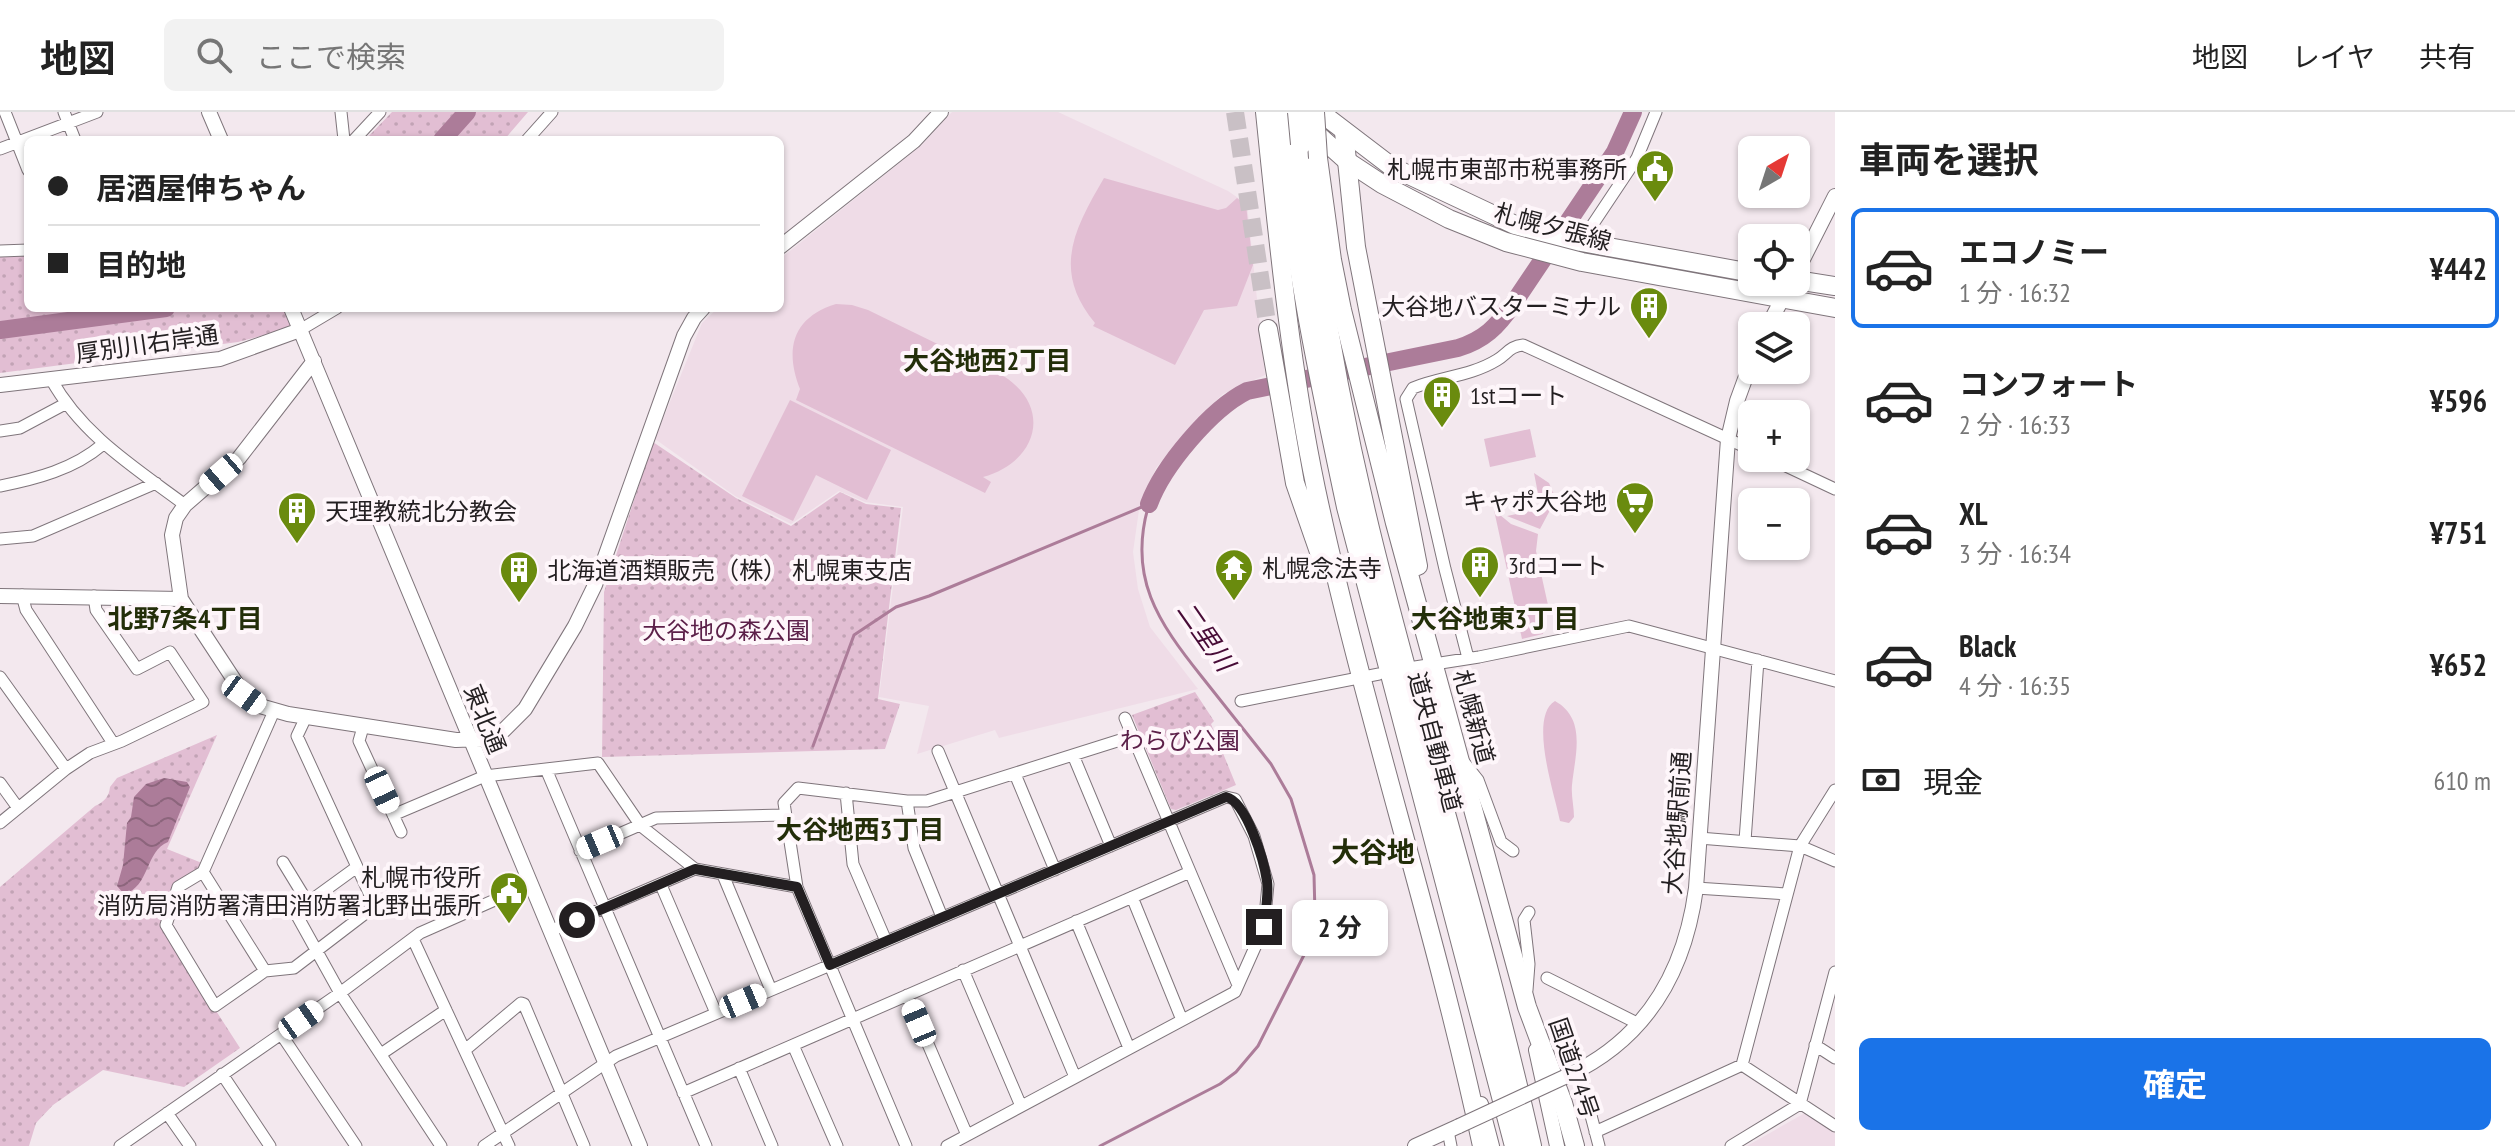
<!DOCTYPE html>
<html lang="ja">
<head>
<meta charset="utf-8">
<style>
  :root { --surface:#fff; --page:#f2f2f2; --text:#222; --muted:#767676; --line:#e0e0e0; --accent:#1a73e8 }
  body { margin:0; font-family:"PT Sans Narrow","Noto Sans JP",sans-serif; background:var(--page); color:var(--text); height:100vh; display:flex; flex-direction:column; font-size:30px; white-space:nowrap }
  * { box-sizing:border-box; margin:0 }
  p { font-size:26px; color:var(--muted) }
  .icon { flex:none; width:44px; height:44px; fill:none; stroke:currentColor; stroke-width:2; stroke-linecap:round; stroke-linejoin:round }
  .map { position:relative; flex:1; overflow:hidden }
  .side { display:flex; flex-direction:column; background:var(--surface); width:680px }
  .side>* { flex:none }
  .guide { position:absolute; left:24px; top:24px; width:760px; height:176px; border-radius:12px; box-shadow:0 2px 6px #0004; display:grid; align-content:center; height:176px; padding:0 24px; background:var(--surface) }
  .needle { width:52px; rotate:39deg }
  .controls { position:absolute; left:1738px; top:24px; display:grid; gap:16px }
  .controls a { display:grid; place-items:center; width:72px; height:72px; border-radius:12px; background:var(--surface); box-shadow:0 2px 6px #0004; font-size:40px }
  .end { position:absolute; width:36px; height:36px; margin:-18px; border:10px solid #231f21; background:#fff; box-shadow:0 0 0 4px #fff }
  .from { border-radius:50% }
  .bubble { position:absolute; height:56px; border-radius:12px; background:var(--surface); box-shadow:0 2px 6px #0004; font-size:26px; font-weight:700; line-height:56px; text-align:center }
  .car { position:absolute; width:24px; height:48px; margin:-24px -12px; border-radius:10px; box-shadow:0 0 6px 2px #0007; background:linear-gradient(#fff 24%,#345 0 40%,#fff 0 76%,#345 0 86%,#fff 0) }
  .guide b { display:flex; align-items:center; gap:28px; height:76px; font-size:30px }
  .guide b+b { border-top:2px solid var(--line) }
  .guide i { width:20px; height:20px; background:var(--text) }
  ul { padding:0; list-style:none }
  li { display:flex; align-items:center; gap:24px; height:120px; margin:0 16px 12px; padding:0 8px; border:4px solid transparent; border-radius:12px }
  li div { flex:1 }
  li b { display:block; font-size:30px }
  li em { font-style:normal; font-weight:700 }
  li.on { border-color:var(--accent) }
  li>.icon { width:72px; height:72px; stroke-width:1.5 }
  h2 { padding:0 24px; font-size:36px; line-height:96px }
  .pay { display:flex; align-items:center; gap:20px; height:88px; padding:0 24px; font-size:30px }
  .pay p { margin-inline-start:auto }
  .primary-button { display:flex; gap:16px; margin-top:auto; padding:16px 24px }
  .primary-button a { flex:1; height:92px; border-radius:12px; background:var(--accent); color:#fff; font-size:32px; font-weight:700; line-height:92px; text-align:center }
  header { display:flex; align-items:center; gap:48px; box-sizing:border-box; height:112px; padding:0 40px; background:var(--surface); border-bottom:2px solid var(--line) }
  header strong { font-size:38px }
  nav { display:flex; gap:44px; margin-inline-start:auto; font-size:28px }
  .search { width:560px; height:72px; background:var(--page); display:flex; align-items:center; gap:20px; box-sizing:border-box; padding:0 28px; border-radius:12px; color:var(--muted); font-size:30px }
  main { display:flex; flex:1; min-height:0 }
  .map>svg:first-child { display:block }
</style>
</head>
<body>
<header>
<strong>地図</strong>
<div class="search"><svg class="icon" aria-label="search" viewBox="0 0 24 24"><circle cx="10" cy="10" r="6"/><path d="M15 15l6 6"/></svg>ここで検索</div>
<nav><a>地図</a><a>レイヤ</a><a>共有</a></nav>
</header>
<main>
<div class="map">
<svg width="1835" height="1034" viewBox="0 0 1835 1034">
  <defs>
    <pattern id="park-dots" width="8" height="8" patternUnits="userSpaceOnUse" patternTransform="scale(2)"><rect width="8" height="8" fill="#e2bed3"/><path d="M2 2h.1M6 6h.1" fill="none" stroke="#c2a3b5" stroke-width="1.8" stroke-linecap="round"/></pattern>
    <pattern id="water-waves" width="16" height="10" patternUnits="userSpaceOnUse" patternTransform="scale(2)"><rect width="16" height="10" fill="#ac7c99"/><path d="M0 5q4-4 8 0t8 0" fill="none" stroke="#8c657c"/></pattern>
  </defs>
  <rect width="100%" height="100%" fill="#f3e8ee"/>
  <path fill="#efdce7" d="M952,0H1058L1228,79L1247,92L1265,263L1223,282L1205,299L1156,356L1139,398L1133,440L1138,477L1150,515L1198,577L999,626L995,618L917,642L929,594L879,585L903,395L865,390L839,379L791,412L735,384L655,327L702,211L718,196H780V147L922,33Z
    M1805,1001L1835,1021V1034H1747Z"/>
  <path fill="#e2bed3" d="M1104,66L1218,98L1226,96L1237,86L1246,93L1253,153L1237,194L1204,198L1175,253L1093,214L1095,211C1051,158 1075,116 1104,66Z
    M836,192L852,193L868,198L1005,265C1054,298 1035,351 983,365L991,370L985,381L796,288L800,277C784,237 793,205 836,192Z
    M790,288L891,338L867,388L816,363L793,409L742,384Z
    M1530,317L1536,345L1490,355L1484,327Z
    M1534,361L1549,371L1556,387L1540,417L1507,404L1541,397Z
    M1494,398L1511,412L1538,422L1536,439L1548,493L1543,522L1522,527Z
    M1555,589C1587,607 1575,643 1572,673C1571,684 1574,694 1574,705L1569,711L1560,709C1555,683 1528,605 1555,589Z"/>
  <path fill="url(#park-dots)" d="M392,0H528L504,28H365Z
    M28,141V196H300L290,216L238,230L0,261V142Z
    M653,330L736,386L791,414L840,380L866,392L901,396L878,587L900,592L885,637L602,645L604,480Z
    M1195,580L1214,609L1211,612L1236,673L1176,698L1171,697L1132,603Z
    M217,623L167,737L202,751L199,757L174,773L162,815L240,936L184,975L103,958L53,993L36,1011L29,1034H0V775L95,694C104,690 109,685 110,675L117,666Z"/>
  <path fill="url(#water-waves)" d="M164,666L187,670L190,675L168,730C145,739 150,775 124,782L117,774L123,753L127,711L131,705L134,685L146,672Z"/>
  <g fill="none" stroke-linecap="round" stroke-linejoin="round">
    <path stroke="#ac7c99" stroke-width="3" d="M813,634L854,523L896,495L929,484L1149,392
      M1100,1034L1220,972L1236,960L1258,934L1305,841L1315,802L1314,763L1291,687L1271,652C1248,623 1225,594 1202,565C1158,510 1127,465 1149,392"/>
    <path stroke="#ac7c99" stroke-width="18" d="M442,28L467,0
      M0,218L166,196
      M1149,392C1163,354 1211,297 1247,279L1458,236C1484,228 1497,215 1513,192L1615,40L1633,0"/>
    <path stroke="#c9c0c5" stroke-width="18" stroke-dasharray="18 9" stroke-linecap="butt" d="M1235,0L1268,217"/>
    <defs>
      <path id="minor" d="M5,0L28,58
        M64,0L75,28
        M341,0L344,28
        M354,28L380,0
        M527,28L552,0
        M0,37L97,0
        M1581,130L1637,46L1656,0
        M0,139L28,138
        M300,218L337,196
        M51,267C82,323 134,355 185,393
        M0,319L20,316L65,292
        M1769,346L1835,377
        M0,374C36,367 74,357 102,333
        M0,427L33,424L156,371
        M22,483L26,498L113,631
        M1468,546L1445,457L1406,287L1413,276C1440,265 1471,264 1497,248C1507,242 1510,234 1523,233L1752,338
        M1415,555L1479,545L1629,514L1835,569
        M0,565L66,657
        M1241,589L1379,562
        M274,599L203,760L178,775L166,813L215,894L265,859L294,856L375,794L297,624L306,605
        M1125,606L1238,873
        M363,615L359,629L401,720
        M938,639L1075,965
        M1073,643L1111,734
        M1463,649L1478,668L1501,730L1513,739
        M546,657L706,1034
        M1015,662L1055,758
        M0,671L18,696
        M846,681L853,752L886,829
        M907,689L914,736L942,805
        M393,703L485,664L598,651L641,714L695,757L797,775
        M0,711L66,657L90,641L122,629L203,590L170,540L137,557L96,498L94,484
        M1699,726L1800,734L1835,749
        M1745,729L1758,548
        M580,739L656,706L784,703
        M283,750L308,791
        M357,755L295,800L340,881L441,1034
        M203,760L265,859
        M723,763L771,878
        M661,773L716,901
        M1696,776L1787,782
        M1132,785L1182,908
        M1076,809L1129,936
        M550,819L695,757
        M413,827L509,1034
        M963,858L1021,994
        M1547,866L1639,912
        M1527,878L1529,852L1524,808L1529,800
        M907,883L967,1023
        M281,922L356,1034
        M793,933L837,1034
        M1815,933L1835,946
        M465,938L521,891L524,892L584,1034
        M381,942L446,898
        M1742,953L1835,1014
        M739,956L772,1034
        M1579,958L1599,1034
        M222,962L270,1034
        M683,981L1190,760
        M167,1001L190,1034
        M1448,1019L1451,1034
        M1595,1020L1742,953L1800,734L1835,678
        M120,1034L340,881L420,821L531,772
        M484,1034L616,944L1226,685L1235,687L1254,724L1268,772L1264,815L1235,880L947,1034
        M906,1034L797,775L784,691L798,676L907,689H927L1133,624
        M1731,1034L1800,992L1835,860"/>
      <path id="tertiary" d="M209,0L221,28
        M780,135L914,29L941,0
        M1796,161L1835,84
        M291,196L640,1034
        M1768,214L1791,170
        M314,249L239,346L185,393L176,406L172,423L181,487L244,583L260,594L288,602L456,628L482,627L504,618L525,597L575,514L595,473L684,224L694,206L703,196
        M0,273L220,247L300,218
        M0,484L181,487
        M1536,938L1557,1034
        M1569,963C1647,926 1685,859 1696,776L1728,327L1737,289L1752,248
        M1481,992L1492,1034
        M1415,1034L1459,1014"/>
      <path id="primary" d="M1320,0L1392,55L1515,113L1581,130L1752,161
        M1309,15L1347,49L1382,72L1449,107L1506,130L1582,150L1835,196
        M1796,168L1835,174"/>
      <path id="trunk" d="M1265,0C1278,126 1290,253 1316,377C1363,598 1435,813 1482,1034
        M1344,20L1356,135L1418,454
        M1318,46L1332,148L1342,198L1395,411L1527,895L1563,991L1575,1034
        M1268,217L1295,371L1326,460"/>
      <path id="motorway" d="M1281,0C1291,133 1319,264 1347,395L1515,1034
        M1301,32C1317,169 1341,304 1374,437C1424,637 1486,833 1531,1034"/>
    </defs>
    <use href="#minor" stroke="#7f757b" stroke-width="13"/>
    <use href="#tertiary" stroke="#7f757b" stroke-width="16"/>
    <use href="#primary" stroke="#7f757b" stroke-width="20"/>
    <use href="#trunk" stroke="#7f757b" stroke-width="20"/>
    <use href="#motorway" stroke="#7f757b" stroke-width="22"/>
    <use href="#minor" stroke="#fff" stroke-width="11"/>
    <use href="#tertiary" stroke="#fff" stroke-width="14"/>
    <use href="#primary" stroke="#fff" stroke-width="18"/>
    <use href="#trunk" stroke="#fff" stroke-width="18"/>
    <use href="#motorway" stroke="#fff" stroke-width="20"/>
    <defs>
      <path id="tertiary-bridge" d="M1459,1014L1569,963"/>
      <path id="trunk-bridge" d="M1315,0L1318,46"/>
      <path id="motorway-bridge" d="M1298,0L1301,32"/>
    </defs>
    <use href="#tertiary-bridge" stroke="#7f757b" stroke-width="16" stroke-linecap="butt"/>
    <use href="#trunk-bridge" stroke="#7f757b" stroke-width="20" stroke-linecap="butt"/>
    <use href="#motorway-bridge" stroke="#7f757b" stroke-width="22" stroke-linecap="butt"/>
    <use href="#tertiary-bridge" stroke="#fff" stroke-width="14"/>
    <use href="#trunk-bridge" stroke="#fff" stroke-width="18"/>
    <use href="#motorway-bridge" stroke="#fff" stroke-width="20"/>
  </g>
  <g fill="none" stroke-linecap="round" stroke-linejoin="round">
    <path stroke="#231f21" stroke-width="10" d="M577,808L695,757L797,775L830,853L1226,685C1247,690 1264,749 1267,769C1269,783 1265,801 1264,815"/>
  </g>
  <defs>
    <symbol id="civic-pin" viewBox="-11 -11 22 30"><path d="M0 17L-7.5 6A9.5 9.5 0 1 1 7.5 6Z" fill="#6a8b0e" stroke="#fef6fa"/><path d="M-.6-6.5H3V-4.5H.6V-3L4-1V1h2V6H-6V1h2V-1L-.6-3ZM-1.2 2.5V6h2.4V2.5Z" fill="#fff"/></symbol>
    <symbol id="building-pin" viewBox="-11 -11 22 30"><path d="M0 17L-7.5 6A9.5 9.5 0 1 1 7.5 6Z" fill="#6a8b0e" stroke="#fef6fa"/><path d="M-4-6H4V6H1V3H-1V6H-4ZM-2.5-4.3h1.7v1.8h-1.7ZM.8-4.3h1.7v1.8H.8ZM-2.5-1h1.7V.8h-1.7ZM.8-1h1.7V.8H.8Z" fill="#fff"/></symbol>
    <symbol id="supermarket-pin" viewBox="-11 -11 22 30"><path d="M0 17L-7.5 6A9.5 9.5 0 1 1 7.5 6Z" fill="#6a8b0e" stroke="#fef6fa"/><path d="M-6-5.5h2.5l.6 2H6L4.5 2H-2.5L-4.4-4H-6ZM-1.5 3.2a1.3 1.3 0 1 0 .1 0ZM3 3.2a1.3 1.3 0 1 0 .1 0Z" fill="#fff"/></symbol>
    <symbol id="temple-pin" viewBox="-11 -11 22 30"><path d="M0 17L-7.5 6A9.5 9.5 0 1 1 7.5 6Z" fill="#6a8b0e" stroke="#fef6fa"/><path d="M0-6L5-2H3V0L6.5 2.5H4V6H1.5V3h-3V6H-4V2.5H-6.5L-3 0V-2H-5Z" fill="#fff"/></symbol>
  </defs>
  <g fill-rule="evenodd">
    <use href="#civic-pin" x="1633" y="35" width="44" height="60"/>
    <use href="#building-pin" x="1627" y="172" width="44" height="60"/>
    <use href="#building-pin" x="1420" y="261" width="44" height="60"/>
    <use href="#supermarket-pin" x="1613" y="367" width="44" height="60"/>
    <use href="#building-pin" x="275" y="377" width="44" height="60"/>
    <use href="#building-pin" x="1458" y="431" width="44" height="60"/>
    <use href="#temple-pin" x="1212" y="434" width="44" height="60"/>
    <use href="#building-pin" x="497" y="436" width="44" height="60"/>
    <use href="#civic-pin" x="487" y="757" width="44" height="60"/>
  </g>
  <g text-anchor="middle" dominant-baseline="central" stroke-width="8" stroke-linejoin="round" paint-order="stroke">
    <g font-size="24" fill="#231f21" stroke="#fef6fa" text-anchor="start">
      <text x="1627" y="57" text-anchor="end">札幌市東部市税事務所</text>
      <text x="1621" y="194" text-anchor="end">大谷地バスターミナル</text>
      <text x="1470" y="283">1stコート</text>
      <text x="1607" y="389" text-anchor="end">キャポ大谷地</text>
      <text x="325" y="399">天理教統北分教会</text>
      <text x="1508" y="453">3rdコート</text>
      <text x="1262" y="456">札幌念法寺</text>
      <text x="547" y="458">北海道酒類販売（株） 札幌東支店</text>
      <text x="481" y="765" text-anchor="end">札幌市役所<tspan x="481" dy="28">消防局消防署清田消防署北野出張所</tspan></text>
    </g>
    <g font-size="24" fill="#231f21" stroke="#fef6fa">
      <text transform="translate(1553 115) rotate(15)">札幌夕張線</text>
      <text transform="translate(147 232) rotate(-8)">厚別川右岸通</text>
      <text transform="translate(1474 605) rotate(75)">札幌新道</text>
      <text transform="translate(485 607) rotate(68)">東北通</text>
      <text transform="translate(1435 630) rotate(75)">道央自動車道</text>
      <text transform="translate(1677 711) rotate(-86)">大谷地駅前通</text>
      <text transform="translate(1574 956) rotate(71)">国道274号</text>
    </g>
    <g font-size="24" fill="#5c2049" stroke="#fef6fa">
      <text x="726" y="518">大谷地の森公園</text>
      <text x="1180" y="628">わらび公園</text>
    </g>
    <g font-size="26" font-weight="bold" fill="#232e09" stroke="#fef6fa">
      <text x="987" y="248">大谷地西2丁目</text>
      <text x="185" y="506">北野7条4丁目</text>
      <text x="1495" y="506">大谷地東3丁目</text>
      <text x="860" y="717">大谷地西3丁目</text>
    </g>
    <g font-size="26" font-style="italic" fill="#480c37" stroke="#fef6fa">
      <text transform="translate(1206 524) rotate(55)">二里川</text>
    </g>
    <g font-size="28" font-weight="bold" fill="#232e09" stroke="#fef6fa">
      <text x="1373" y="739">大谷地</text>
    </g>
  </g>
</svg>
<div class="controls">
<a><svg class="needle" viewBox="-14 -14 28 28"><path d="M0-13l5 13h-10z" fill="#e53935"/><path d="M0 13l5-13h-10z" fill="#767676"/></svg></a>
<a><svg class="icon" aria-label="locate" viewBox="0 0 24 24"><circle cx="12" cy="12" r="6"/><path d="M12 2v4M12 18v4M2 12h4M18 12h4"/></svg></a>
<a><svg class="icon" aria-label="layers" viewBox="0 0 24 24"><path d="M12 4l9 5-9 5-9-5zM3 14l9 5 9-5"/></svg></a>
<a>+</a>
<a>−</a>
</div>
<i class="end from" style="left:577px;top:808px"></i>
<i class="end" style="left:1264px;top:815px"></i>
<div class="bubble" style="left:1292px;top:788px;width:96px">2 分</div>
<i class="car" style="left:221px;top:362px;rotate:229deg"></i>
<i class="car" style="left:244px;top:583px;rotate:126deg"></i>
<i class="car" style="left:382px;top:678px;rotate:155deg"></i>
<i class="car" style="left:600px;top:730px;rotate:247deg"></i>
<i class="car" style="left:743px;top:889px;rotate:67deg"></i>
<i class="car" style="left:301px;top:908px;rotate:55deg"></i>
<i class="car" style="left:919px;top:911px;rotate:337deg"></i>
<div class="guide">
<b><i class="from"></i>居酒屋伸ちゃん</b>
<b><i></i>目的地</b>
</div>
</div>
<section class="side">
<h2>車両を選択</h2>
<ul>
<li class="on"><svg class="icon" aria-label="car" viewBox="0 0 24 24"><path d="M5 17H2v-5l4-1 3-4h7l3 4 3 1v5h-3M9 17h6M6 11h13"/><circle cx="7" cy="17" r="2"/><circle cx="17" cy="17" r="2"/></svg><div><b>エコノミー</b><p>1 分 · 16:32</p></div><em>¥442</em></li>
<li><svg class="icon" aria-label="car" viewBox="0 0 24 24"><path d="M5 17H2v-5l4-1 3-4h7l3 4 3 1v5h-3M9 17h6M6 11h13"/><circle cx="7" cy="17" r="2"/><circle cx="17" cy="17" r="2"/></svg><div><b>コンフォート</b><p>2 分 · 16:33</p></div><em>¥596</em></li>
<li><svg class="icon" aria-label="car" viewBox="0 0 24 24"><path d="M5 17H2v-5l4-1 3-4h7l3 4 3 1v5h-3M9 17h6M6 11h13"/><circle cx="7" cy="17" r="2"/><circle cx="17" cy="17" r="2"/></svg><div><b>XL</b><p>3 分 · 16:34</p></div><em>¥751</em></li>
<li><svg class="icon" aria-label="car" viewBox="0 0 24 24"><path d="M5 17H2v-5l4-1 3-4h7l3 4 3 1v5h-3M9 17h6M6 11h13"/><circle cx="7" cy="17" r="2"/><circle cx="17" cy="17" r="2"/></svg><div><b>Black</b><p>4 分 · 16:35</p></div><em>¥652</em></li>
</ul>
<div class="pay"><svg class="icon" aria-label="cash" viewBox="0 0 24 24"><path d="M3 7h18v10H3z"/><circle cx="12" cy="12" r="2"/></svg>現金<p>610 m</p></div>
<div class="primary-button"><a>確定</a></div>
</section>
</main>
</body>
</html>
